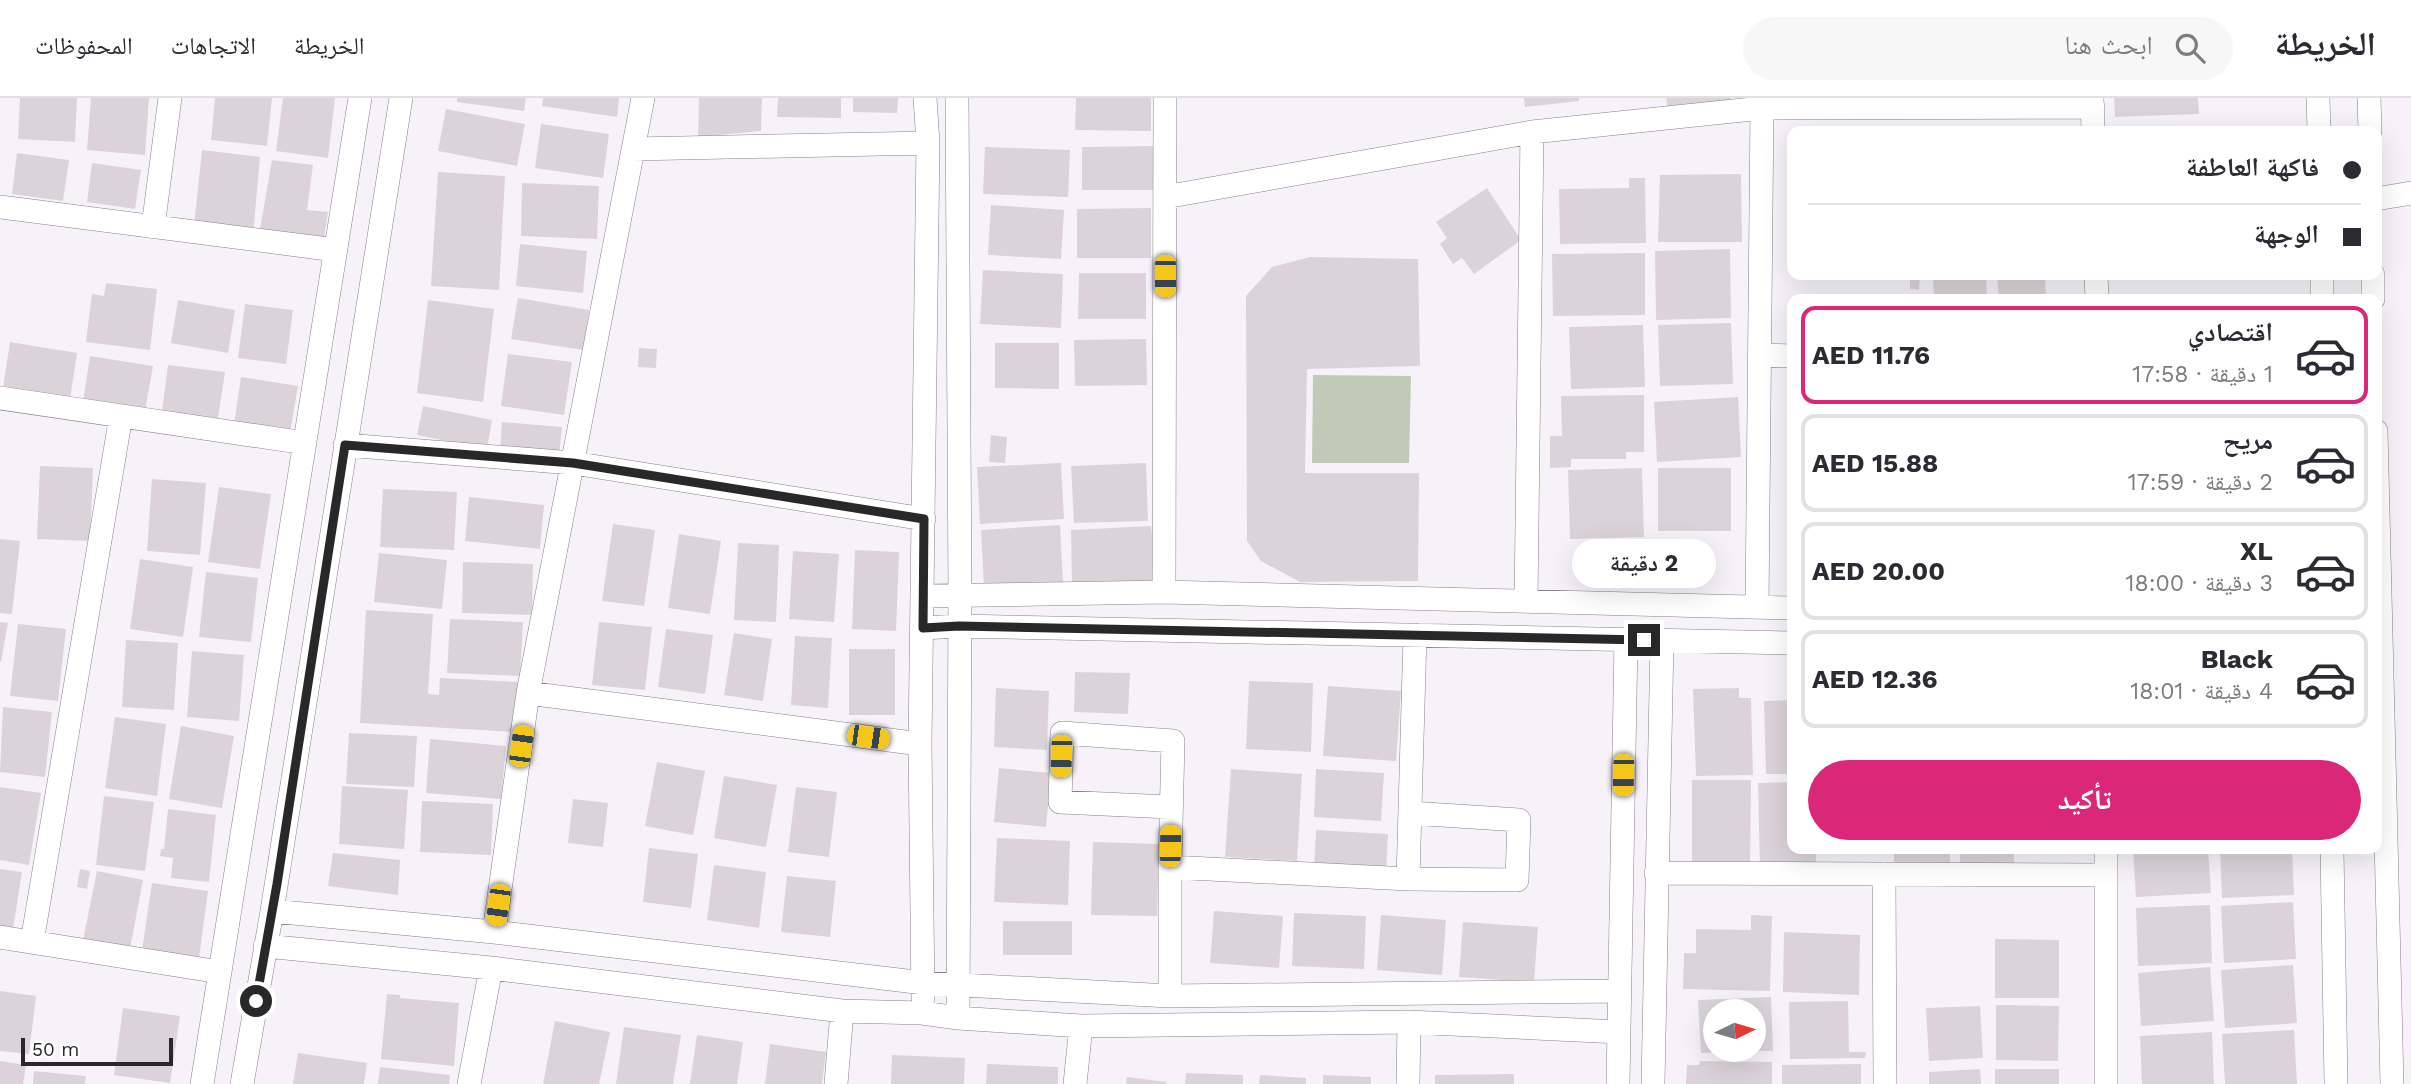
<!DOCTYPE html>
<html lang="ar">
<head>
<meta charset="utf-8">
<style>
  :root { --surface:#fff; --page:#f7f7f7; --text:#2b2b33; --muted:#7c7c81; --line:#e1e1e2; --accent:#db2777 }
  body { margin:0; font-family:"Work Sans","Noto Naskh Arabic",sans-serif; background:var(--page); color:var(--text); direction:rtl; height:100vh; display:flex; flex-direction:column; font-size:26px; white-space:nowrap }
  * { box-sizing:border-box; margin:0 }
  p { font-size:23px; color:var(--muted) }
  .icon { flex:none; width:38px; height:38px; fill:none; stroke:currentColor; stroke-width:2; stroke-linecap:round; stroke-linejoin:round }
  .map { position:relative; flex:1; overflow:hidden; direction:ltr }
  .side { position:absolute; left:1787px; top:196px; width:595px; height:560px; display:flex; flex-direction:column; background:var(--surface); border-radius:14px; box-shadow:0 7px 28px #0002; direction:rtl }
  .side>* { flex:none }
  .top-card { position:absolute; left:1787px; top:28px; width:595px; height:154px; border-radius:14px; box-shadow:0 7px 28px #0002; direction:rtl; display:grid; align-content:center; height:154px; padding:0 21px; background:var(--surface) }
  .needle { width:46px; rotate:85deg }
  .fabs { position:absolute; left:1703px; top:901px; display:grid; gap:14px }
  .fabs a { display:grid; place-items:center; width:63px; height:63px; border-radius:50%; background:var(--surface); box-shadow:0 7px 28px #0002; font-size:35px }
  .scale { position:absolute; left:21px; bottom:18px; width:152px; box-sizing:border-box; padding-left:7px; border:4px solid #29272a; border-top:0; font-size:19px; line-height:24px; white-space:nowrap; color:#29272a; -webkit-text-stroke:5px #fff; paint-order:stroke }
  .end { position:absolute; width:32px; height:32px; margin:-16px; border:9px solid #29272a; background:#fff; box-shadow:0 0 0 4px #fff }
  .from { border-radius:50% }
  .bubble { position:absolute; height:49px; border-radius:24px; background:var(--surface); box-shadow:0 7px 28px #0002; font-size:23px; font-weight:700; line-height:49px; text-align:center; direction:rtl }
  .car { position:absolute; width:21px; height:42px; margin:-21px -10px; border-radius:9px; box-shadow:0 0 5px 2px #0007; background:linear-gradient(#f5c518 24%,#345 0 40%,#f5c518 0 76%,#345 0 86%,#f5c518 0) }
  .top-card b { display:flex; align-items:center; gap:24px; height:66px; font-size:26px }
  .top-card b+b { border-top:2px solid var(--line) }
  .top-card i { width:18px; height:18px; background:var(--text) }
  ul { padding:12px 0 0; list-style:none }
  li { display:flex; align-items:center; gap:21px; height:98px; margin:0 14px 10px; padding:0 7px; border:4px solid var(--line); border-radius:14px }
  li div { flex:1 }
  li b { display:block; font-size:26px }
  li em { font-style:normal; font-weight:700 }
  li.active { border-color:var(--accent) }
  li>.icon { width:63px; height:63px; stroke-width:1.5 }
  .cta { display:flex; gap:14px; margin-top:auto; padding:14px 21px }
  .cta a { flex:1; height:80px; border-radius:42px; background:var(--accent); color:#fff; font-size:28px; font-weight:700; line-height:80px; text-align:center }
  header { display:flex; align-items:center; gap:42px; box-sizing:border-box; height:98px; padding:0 35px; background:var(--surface); border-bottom:2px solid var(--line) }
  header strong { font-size:33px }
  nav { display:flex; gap:38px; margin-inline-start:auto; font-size:24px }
  .search { width:490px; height:63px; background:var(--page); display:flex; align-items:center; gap:18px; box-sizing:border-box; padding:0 24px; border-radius:38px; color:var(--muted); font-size:26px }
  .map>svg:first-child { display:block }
</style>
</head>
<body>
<header>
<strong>الخريطة</strong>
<div class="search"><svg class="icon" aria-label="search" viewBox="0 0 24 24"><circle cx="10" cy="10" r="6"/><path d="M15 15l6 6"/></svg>ابحث هنا</div>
<nav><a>الخريطة</a><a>الاتجاهات</a><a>المحفوظات</a></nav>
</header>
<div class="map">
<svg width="2411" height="986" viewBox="0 0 2411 986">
  <rect width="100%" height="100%" fill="#f7f2fa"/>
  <path fill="#bfcbb7" d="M1313,277L1411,278L1409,365H1312Z"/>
  <path fill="#dbd3d9" d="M20,0H77L75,44L18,41Z
    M91,0H149L145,57L87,52Z
    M215,0H272L267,48L211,42Z
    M283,0H335L328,60L276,53Z
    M457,0H526L524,13L457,4Z
    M543,0H619L617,19L542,8Z
    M699,0H762L761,33L698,39Z
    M778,0H841V20L777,19Z
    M853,0H898L897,15L853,14Z
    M1076,0H1151V33L1075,32Z
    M1524,0H1579V3L1525,9Z
    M1666,0H1731V5L1668,13Z
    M2114,0H2198L2199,16L2115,19Z
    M446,11L525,26L517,68L438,53Z
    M541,26L609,36L603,80L535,70Z
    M1154,48V92H1082V49Z
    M985,49L1070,52L1068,99L983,96Z
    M202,52L260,59L253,137L194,128Z
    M17,55L69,62L63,103L12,96Z
    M272,62L313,67L307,112L328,114L323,146L259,137Z
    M92,65L141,72L135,111L87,104Z
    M438,74L505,78L499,192L431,188Z
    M1741,76L1742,144H1658L1660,77Z
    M1629,80H1645L1646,145L1560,146L1559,91L1629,90Z
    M522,85L599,88L597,141L521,138Z
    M1487,90L1521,142L1474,176L1462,160L1453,166L1440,146L1447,140L1436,124Z
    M991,107L1064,112L1061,161L988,157Z
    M1151,110V160H1077V111Z
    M520,146L587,153L583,195L516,188Z
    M1730,151L1731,220L1656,222L1655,153Z
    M1645,155V217L1553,218L1552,156Z
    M1310,159L1418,161L1420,268L1307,271L1305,375H1419L1418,483L1300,484L1261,463L1247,443L1246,198L1272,169Z
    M983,172L1063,176L1061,230L980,226Z
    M1079,175H1146V221H1078Z
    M1910,177H1920L1919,192L1910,191Z
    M1933,177H1986L1987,201H1934Z
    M1997,177H2045L2046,201H1999Z
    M106,185L157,191L150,252L86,244L92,196L104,198Z
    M518,200L589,212L583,252L511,241Z
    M178,202L235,212L228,255L171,245Z
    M428,202L494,211L483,304L417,295Z
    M245,206L293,212L286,266L238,260Z
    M1731,225L1733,286L1660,288L1658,227Z
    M1643,227L1645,289L1571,291L1569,229Z
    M1146,241L1147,287L1075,288L1074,242Z
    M10,244L77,255L70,301L3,290Z
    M995,245H1059V291L995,290Z
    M639,250L657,251L656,270L638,269Z
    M508,256L572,264L564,317L501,308Z
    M90,258L153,268L145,313L83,304Z
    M168,267L225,274L218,320L162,313Z
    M241,279L298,288L290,335L234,326Z
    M1644,297V354H1626V361H1571V369L1550,370V338H1562L1561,298Z
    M1738,299L1741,359L1657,364L1654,304Z
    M423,308L492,322L487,351L417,337Z
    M502,324L562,329L559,358L500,352Z
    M991,337L1007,339L1005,365L989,364Z
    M1061,365L1064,421L980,426L977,369Z
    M1146,365L1148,423L1074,425L1071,368Z
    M40,368L93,370L90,443L37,441Z
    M1642,370L1644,439L1570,441L1568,372Z
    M1658,370H1731V433H1658Z
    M152,381L206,385L200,457L147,453Z
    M219,389L271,396L260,471L208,464Z
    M383,391L457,394L454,452L380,449Z
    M469,399L544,407L540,451L465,443Z
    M613,426L655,432L644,508L602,503Z
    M1060,427L1063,484L984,489L981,432Z
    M1151,428L1157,486H1072L1071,432Z
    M679,436L721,443L710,516L668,510Z
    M0,441L20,443L12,516L0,515Z
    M738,445L779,447L776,524L734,522Z
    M855,452L899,454L896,533L852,531Z
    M793,453L839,456L834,524L789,521Z
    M379,455L447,462L442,511L374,504Z
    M140,461L193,469L183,539L130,531Z
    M463,464L533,466L532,517L462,515Z
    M206,474L258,480L251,544L199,539Z
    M366,512L433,516L428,596L439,597L440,580L519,584L516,634L360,625Z
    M450,521L523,524L520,578L447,575Z
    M0,524L8,525L1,564H0Z
    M599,524L652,529L645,592L592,587Z
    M18,526L66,531L58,603L10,598Z
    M666,531L713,537L705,596L658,589Z
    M734,535L772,541L763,603L724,597Z
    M795,538L832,540L828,610L791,607Z
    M126,542L178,545L174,612L122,609Z
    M849,551H895V617H849Z
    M192,553L244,557L239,623L187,619Z
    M1075,574L1130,575L1128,616L1074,614Z
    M1249,583L1313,585L1311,654L1246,651Z
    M1328,588L1401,593L1396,663L1323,658Z
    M996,590L1049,593L1047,652L994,649Z
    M1739,590V600H1751L1753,677L1696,678L1693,591Z
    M1792,602V676H1766L1764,603Z
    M3,609L52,614L45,679L0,674Z
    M115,619L166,626L157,698L105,690Z
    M181,628L234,638L222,710L169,701Z
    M349,635L417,638L414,689L346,686Z
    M430,641L506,648L501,701L426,695Z
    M657,664L705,673L693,737L645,728Z
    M999,670L1051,675L1046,729L994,724Z
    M1231,671L1302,676L1297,763L1225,759Z
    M1316,671L1384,675L1381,723L1314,719Z
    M724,678L777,687L766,749L714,740Z
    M1692,682H1751L1750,770H1692Z
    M1792,684V751H1816V771L1760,770L1758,685Z
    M342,688L408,692L404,751L339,746Z
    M0,689L41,695L29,767L0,762Z
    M796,689L837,694L829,759L788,754Z
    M104,698L154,704L145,773L96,767Z
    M573,701L608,705L603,749L568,745Z
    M422,703L493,706L491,757L420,754Z
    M168,711L216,717L209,784L171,780L173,760L160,758L161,751H164Z
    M1316,732L1388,736L1386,775L1314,771Z
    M997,740L1070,743L1068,807L994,804Z
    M1093,744L1159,746L1157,818L1091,817Z
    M649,750L698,756L691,810L643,804Z
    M1894,751H1950V775L1894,765Z
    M1960,751H2014V775H1960Z
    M2133,751H2208L2211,795L2136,799Z
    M2220,751H2292L2294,797L2222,800Z
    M333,755L400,762L398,797L328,788Z
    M714,767L766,774L759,830L707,822Z
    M0,771L22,774L12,837L0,835Z
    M80,771L90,773L87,791L77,789Z
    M97,773L143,782L130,851L83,842Z
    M787,778L836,783L830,839L781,834Z
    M152,785L208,793L199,860L141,859Z
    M2293,804L2296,861L2224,865L2221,808Z
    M2210,807L2212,865L2138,868L2136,810Z
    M1214,813L1283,818L1279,870L1210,865Z
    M1294,815L1366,818L1364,871L1292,868Z
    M1381,817L1446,822L1442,877L1377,872Z
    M1751,817L1772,818L1770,893L1683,891L1684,855H1696V831L1751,832Z
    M1003,823H1072V857H1003Z
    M1463,824L1538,829L1534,884L1459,879Z
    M1784,834L1860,837L1859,897L1783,894Z
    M1995,841L2059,842V900H1995Z
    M2293,867L2297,925L2225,930L2221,872Z
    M2210,869L2214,923L2141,928L2138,875Z
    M0,893L36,898L29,956L0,953Z
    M387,896L400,897V900L459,905L454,968L381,961Z
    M1771,899L1773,953H1754V914H1715V952H1726V954L1701,955L1698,902Z
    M1848,903L1849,954H1866L1865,960L1790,961L1789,904Z
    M1996,907L2059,908L2058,963L1996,962Z
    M1980,908L1983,960L1929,963L1926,910Z
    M123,910L180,918L170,985L114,977Z
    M555,923L610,934L599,986H543Z
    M624,929L681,937L673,986H616Z
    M2294,932L2297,986H2225L2222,936Z
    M2212,934L2214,986H2142L2140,938Z
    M697,937L743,944L737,986H690Z
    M770,946L826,954L822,986H765Z
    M298,955L367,965L364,986H293Z
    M892,957L965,960L964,986H891Z
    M0,963L26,967L23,986H0Z
    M1700,963L1772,964V986H1686L1687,967H1699Z
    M987,966L1058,969V986H986Z
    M1861,966V986H1782V967Z
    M380,969L450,977L449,986H378Z
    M1980,971L1981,986H1929V974Z
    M1995,971H2059V986H1995Z
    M34,973L86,978L85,986H33Z
    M1186,975L1243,977V986H1185Z
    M1514,976V986H1435V977Z
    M1260,977L1306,980V986H1259Z
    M1323,977L1371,979V986H1323Z
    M1127,979L1167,984L1166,986H1126Z"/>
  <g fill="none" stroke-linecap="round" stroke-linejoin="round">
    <defs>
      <path id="minor" d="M957,0L960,498L958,920
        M2092,0L2093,33
        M2318,0L2319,33
        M2369,0L2370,33
        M633,51L928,45
        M1165,99L1532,34L1762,10L2093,9
        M2376,101L2411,95
        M0,109L336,152
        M153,129L170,0
        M2096,177L2097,201
        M2322,177V201
        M2373,177V201
        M1760,257L1792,258
        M0,300L305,345
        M2376,333L2392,986
        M345,347L573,365L924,421
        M1164,494L1165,0
        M923,498L1164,494L1792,510
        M1526,503L1532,34
        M1757,509L1762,10
        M923,530L959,528L1792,545
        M528,595L920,646
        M1170,709L1060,704L1062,635L1173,643L1170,769L1408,781L1415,537
        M2332,751L2336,986
        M1170,769V898
        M1656,775L2106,777
        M1884,776L1885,986
        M1408,781L1517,782L1519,722L1410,715
        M272,813L494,834L924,885L1170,898L1619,893
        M494,834L528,595L643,0
        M0,839L220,874
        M32,844L121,318
        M265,848L491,870L842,913L922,915L958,920L1081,928L1409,924L1619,934
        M923,900L920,646L928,45L925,0
        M202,986L360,0
        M242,986L272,813L401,0
        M469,986L491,870
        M836,986L842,913
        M1075,986L1081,928
        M1408,986L1409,924
        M1618,986L1626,542
        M1653,986L1662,543
        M2106,986V751"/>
    </defs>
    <use href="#minor" stroke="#858188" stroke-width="24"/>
    <use href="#minor" stroke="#fff" stroke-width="23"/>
  </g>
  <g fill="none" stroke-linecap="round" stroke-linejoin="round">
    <path stroke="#29272a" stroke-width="9" d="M256,903L277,786L345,347L573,365L924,421L923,530L959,528L1644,542"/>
  </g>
</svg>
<div class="fabs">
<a><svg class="needle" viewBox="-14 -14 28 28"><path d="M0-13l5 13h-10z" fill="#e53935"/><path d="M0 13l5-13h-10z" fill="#7c7c81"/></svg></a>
</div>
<div class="scale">50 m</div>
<i class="end from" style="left:256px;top:903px"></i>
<i class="end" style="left:1644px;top:542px"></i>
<div class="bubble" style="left:1572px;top:441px;width:144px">2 دقيقة</div>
<i class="car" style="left:1165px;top:178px;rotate:180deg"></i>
<i class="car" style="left:868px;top:639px;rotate:98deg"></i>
<i class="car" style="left:521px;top:648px;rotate:8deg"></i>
<i class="car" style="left:1061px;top:658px;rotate:182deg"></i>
<i class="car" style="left:1623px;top:677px;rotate:181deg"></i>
<i class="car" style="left:1170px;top:748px;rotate:1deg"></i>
<i class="car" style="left:498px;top:807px;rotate:188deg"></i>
<div class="top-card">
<b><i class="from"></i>فاكهة العاطفة</b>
<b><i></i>الوجهة</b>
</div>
<section class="side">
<ul>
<li class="active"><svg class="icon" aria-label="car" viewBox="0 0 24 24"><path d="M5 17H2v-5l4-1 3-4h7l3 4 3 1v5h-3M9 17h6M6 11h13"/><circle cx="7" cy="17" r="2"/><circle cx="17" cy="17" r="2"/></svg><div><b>اقتصادي</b><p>1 دقيقة · 17:58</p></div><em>AED 11.76</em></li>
<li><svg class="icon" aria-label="car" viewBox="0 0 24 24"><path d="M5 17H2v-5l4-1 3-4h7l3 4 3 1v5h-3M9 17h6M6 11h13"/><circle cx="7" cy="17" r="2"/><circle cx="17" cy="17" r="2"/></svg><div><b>مريح</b><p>2 دقيقة · 17:59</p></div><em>AED 15.88</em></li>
<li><svg class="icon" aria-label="car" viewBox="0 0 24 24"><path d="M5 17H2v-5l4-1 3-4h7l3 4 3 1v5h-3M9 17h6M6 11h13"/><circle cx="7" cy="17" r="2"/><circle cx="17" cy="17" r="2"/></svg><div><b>XL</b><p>3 دقيقة · 18:00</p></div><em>AED 20.00</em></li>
<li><svg class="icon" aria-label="car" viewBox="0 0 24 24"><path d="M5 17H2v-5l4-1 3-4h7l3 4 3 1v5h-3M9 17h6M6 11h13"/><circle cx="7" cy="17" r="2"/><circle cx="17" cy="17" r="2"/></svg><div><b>Black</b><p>4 دقيقة · 18:01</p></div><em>AED 12.36</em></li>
</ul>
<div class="cta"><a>تأكيد</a></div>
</section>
</div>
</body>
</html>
